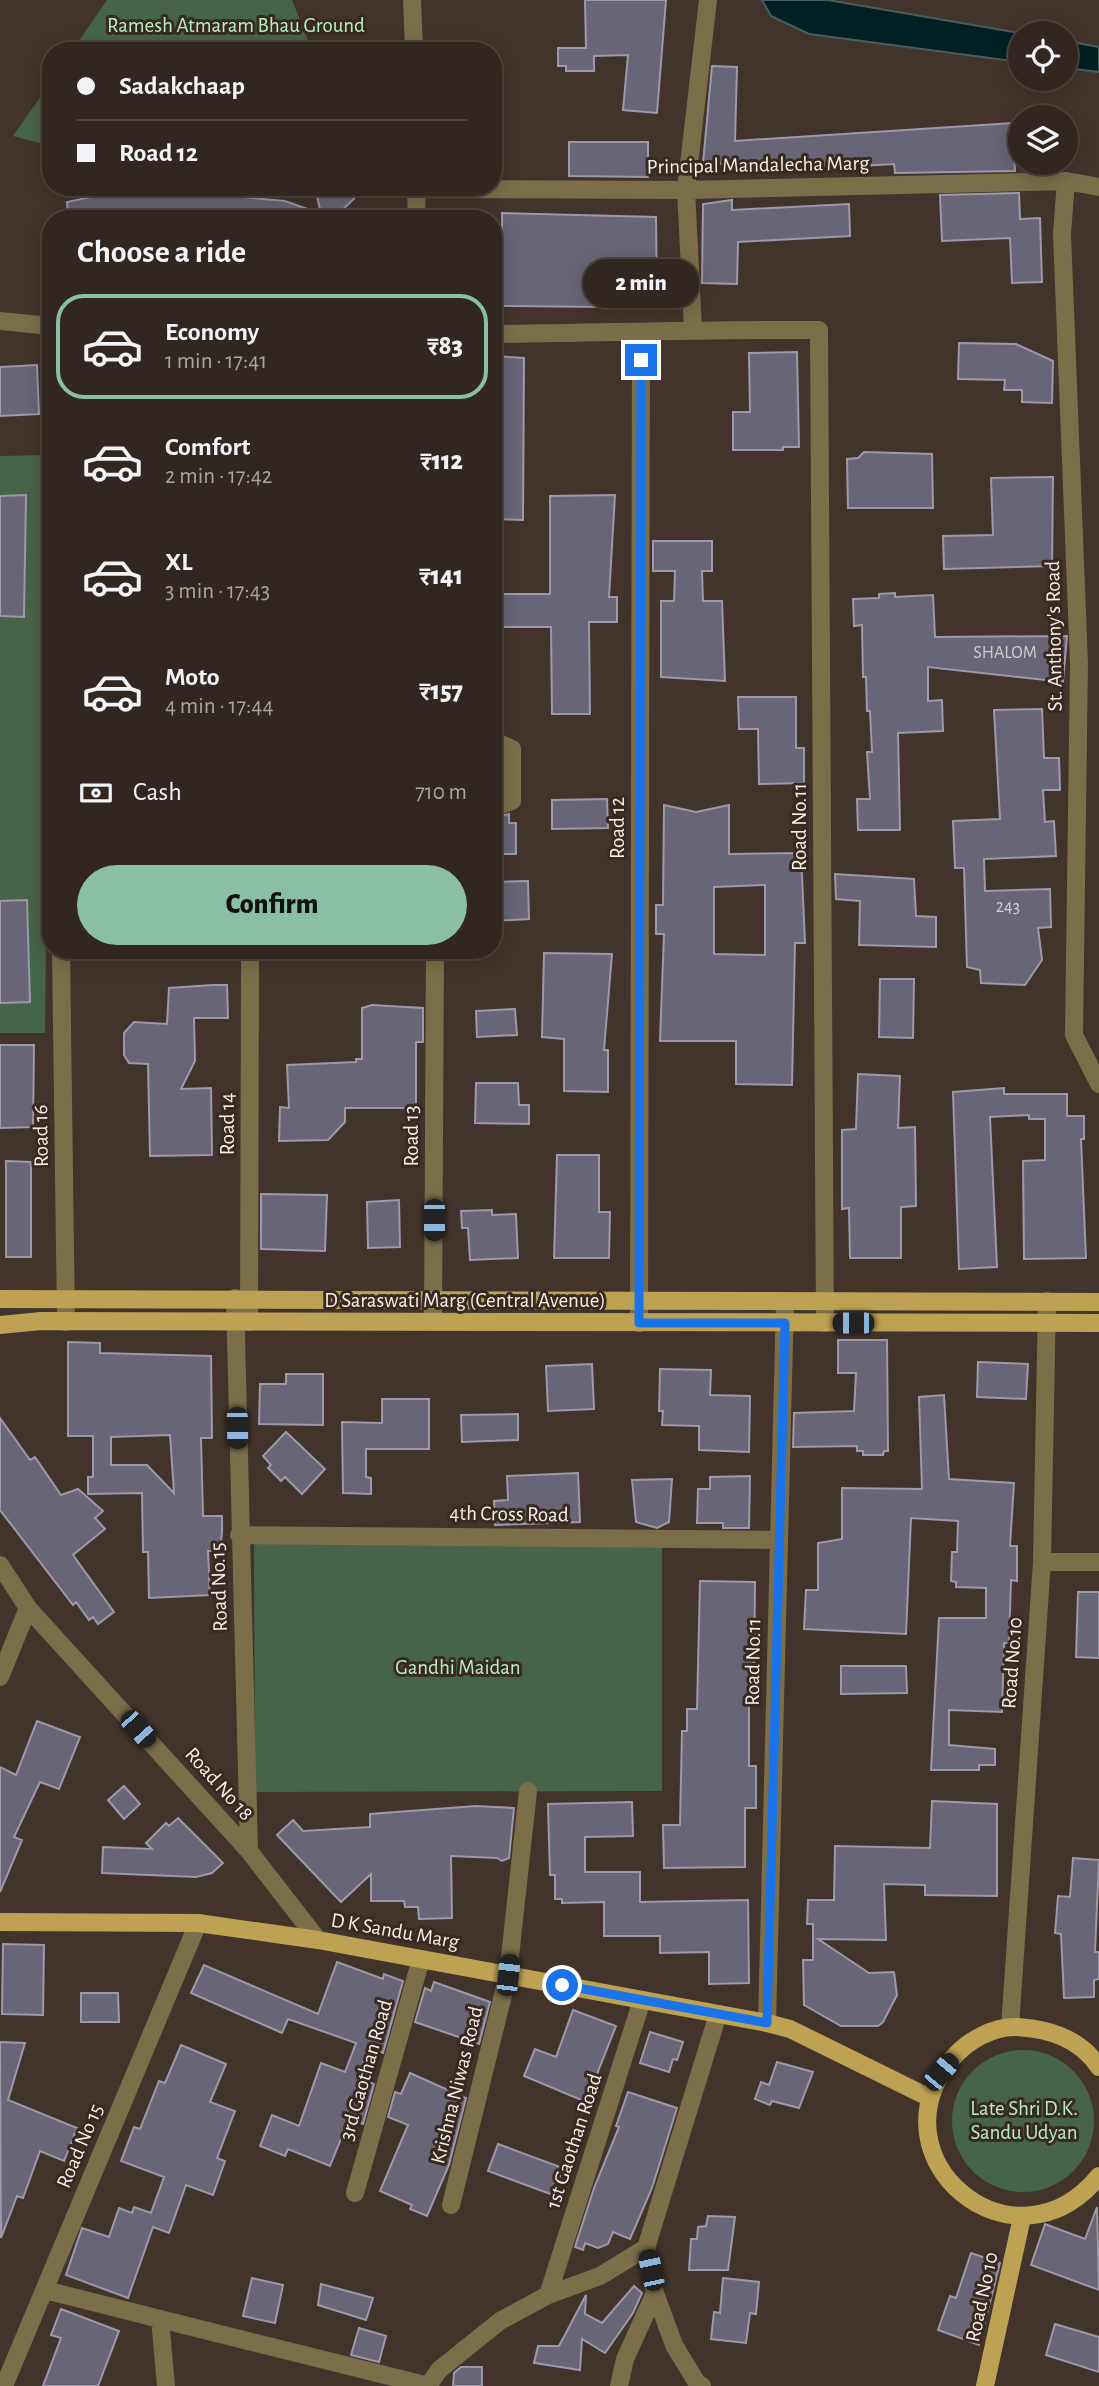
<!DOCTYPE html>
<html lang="en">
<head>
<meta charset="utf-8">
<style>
  :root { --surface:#322720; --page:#3d332d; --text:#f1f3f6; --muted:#a8a5a5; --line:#4d443e; --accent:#8abfa5 }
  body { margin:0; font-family:"Alegreya Sans",sans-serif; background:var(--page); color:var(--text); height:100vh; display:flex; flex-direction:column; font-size:26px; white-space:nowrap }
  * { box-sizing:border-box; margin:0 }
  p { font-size:23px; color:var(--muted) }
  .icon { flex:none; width:38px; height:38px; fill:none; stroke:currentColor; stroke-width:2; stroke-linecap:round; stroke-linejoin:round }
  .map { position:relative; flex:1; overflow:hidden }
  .details { position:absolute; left:42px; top:210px; width:460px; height:749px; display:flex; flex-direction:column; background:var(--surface); border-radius:28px; box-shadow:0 4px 18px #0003,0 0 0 2px var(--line) }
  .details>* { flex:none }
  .hud { position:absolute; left:42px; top:42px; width:460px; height:154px; border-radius:28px; box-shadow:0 4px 18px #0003,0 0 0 2px var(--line); display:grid; align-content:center; height:154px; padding:0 35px; background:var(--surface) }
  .controls { position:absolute; left:1008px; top:21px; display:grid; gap:14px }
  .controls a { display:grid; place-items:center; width:70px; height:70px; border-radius:50%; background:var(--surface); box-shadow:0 4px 18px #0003,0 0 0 2px var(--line); font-size:35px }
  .end { position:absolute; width:32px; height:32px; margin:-16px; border:9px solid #1a73e8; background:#fff; box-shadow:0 0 0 4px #fff }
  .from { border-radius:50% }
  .bubble { position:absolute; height:49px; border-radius:24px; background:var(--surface); box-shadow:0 4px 18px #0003,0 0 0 2px var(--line); font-size:23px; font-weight:800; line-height:49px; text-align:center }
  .car { position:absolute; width:21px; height:42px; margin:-21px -10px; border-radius:9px; box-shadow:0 0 5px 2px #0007; background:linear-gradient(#222 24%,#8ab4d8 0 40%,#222 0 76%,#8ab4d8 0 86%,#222 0) }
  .hud b { display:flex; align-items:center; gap:24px; height:66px; font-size:26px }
  .hud b+b { border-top:2px solid var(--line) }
  .hud i { width:18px; height:18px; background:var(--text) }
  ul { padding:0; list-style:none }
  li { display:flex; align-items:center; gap:21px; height:105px; margin:0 14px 10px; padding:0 21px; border:4px solid transparent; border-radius:28px }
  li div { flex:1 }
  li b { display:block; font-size:26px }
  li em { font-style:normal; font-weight:800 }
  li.active { border-color:var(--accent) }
  li>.icon { width:63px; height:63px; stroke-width:1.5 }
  h2 { padding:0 35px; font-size:32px; line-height:84px }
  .pay { display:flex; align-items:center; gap:18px; height:77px; padding:0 35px; font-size:26px }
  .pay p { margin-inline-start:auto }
  .action { display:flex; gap:14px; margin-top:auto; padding:14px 35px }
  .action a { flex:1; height:80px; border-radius:42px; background:var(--accent); color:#111; font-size:28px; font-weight:800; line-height:80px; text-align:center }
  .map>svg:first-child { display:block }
</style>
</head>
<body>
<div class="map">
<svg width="1099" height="2386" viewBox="0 0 1099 2386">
  <rect width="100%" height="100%" fill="#42342b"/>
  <path fill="#466448" d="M107,0H292L309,43L400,44V51H72Z
    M51,82V146L13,136Z
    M51,455L45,1033H0V456Z
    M254,1543H662V1791L255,1792Z
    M952 2121a71 71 0 1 1 142 0a71 71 0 1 1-142 0Z"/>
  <path fill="#012023" stroke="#4b5e5e" stroke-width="2" d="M762,0H828L1020,33V62L809,34L771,16Z
    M1066,41L1099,47V72L1066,68Z"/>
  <path fill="#686576" stroke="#9c99aa" stroke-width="2" fill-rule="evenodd" d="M585,0H666L657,113L623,110L628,55L594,56V71H566V66H558V48H586Z
    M712,66L737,67L735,141L1013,123L1015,171L895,173L894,164L825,168L703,163Z
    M569,142H648V177L569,176Z
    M315,187H366L333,219H68L67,202L96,196L209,194L285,201L321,214Z
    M1019,193L1020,219L1040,218L1042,282L1012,283L1010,238L942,241L940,195Z
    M732,200V210L849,204L850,236L738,242L737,284L702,283L703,204Z
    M502,213L656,217L657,302L603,303V307L502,306Z
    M959,343L1016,344L1053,361L1052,403L1022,402V390H1004L1005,380L958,379Z
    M797,352L799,447H783V450H733V412H750L749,353Z
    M494,356L524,358L523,520L494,519Z
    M37,365L39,414L0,416V367Z
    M864,452L932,454L933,508H848L847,459L858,458Z
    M1053,477L1052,566L944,569L943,536L993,535L991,478Z
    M26,495L24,617L0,616V496Z
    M615,495L609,597H617V622H589L590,714H552L551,627H494V594H550V496Z
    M653,541H712V571H702L703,601H722L725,681L661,677V601H674L675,571H653Z
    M895,593V597L933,595L935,637L1067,636L1063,682L928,667V701L942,700L943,731L898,733L900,830H858L857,799H870L867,752H872L870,711H867L866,677H863L862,625L854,626L853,599L879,598V594Z
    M738,697H796V748H804V783L759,784L758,729H739Z
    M1042,709L1044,758H1059L1060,790H1043L1045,822L1054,821L1056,856L984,859L985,891L1050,889L1051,927L1038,928L1042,960L1025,985L981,983L980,970L967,967L964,868H955L953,821L1000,819L994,710Z
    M494,752L501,756V793L494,797Z
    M607,799L608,828L552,829V800Z
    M664,805L696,812L729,805V854L801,853L805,943H795L792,1085L736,1084V1041H660L664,934H656V905H663ZM765,885V955L714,954V887Z
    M494,813L500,816L509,814V823H516V854H494Z
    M835,874L914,879L916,916L936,917V947L859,945L860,901L836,899Z
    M528,881L529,919L494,921V882Z
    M27,900L30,1002L0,1003V901Z
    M544,953L612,954L604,1050H608V1092L564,1091V1039L542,1037Z
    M880,979H914L913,1038L879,1037Z
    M213,985H227L228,1018H194L195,1061L181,1089L211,1088L212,1155L150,1156L148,1064L129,1063L124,1055V1033L134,1022L167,1024L169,988Z
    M372,1005L423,1008V1042H416V1108H345V1122L328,1140L279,1141L280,1107L289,1108L287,1065L356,1062V1059H362V1008Z
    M515,1009L517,1035L477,1037L476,1011Z
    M0,1045H34L33,1127L0,1128Z
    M858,1074L900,1076L898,1128L915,1127L916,1206L901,1207V1258H850L849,1208L842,1209V1130L856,1129Z
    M476,1083H518L519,1105H529V1124L475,1123Z
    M1004,1088V1094H1067V1116H1084V1139H1081L1086,1258L1024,1259L1023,1161L1045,1160V1119H1029V1115L990,1117L997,1267L959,1269L953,1092Z
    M557,1155H599V1212H610L609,1258H554Z
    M6,1161L31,1162V1257H6Z
    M261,1194L327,1195L325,1251L261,1249Z
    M399,1200L400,1247L368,1248L367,1202Z
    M492,1210V1215L516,1214L518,1258L470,1260L468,1228H462L461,1211Z
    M838,1340H887L888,1451H884L883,1455H863V1451H857V1446L793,1447L794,1413L854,1411L856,1373H838Z
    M68,1342L100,1343V1353L211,1356L212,1438H201L203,1516H222V1532L220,1551H208L210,1595L149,1598L148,1552H143L142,1493L88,1494V1477H93V1436H68ZM170,1435L174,1493L147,1465H111V1437Z
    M978,1362L1028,1364L1026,1399L977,1397Z
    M592,1364L594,1409L548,1411L546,1366Z
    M660,1369L711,1370L710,1395L750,1396L749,1452L699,1450V1426L662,1425L663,1411H659Z
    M286,1374H323V1425L259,1424L260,1384H286Z
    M944,1395L949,1479L1014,1483L1010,1546H1017V1581L1011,1580L1009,1643H1004L1002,1712L949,1710V1745L995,1749V1765H979V1770H931L939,1618H986V1588L956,1587V1582L951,1581L952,1552H957L958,1521L911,1518L906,1634L804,1629L806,1590H818V1543L842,1539V1488L922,1489L919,1397Z
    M382,1399H429V1449H366V1477L371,1478V1494L343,1493L342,1422L382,1423Z
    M518,1414V1440L462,1442L461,1415Z
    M0,1418L30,1460L35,1457L61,1495L78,1489L103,1511L95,1518L105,1529L73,1555L114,1612L98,1624L93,1617L89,1620L76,1602L73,1605L0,1510Z
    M286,1432L325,1469L302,1494L285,1477L281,1481L268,1468L271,1465L263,1456Z
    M578,1473L580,1522L495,1525L494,1501L508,1500L507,1476Z
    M750,1476L749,1528H723V1523H697L698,1489H710V1477Z
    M672,1479L669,1522L657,1528L636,1522L632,1480Z
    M700,1581L755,1582L754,1686H749V1766H756V1808H745V1867L664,1868L663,1825H680L682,1731H687V1709H697Z
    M1078,1592H1099V1658L1076,1657Z
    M841,1666H906L907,1693L841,1694Z
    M37,1721L80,1737L59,1789L40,1782L14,1837L22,1840L0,1892V1767L16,1775Z
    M124,1786L140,1804L124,1819L108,1800Z
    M932,1801L997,1804V1896L925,1895V1885L884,1884L886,1940L818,1939L869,1973L894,1972L897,1995L883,2022L878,2026H841L804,2005L803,1960H813V1924H807L808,1900H834L835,1846L930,1848Z
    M632,1802L633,1836L585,1837V1872H640V1902L748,1900L749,1983L709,1984V1952L660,1953V1936H604V1902L562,1903V1899H555V1875H550L548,1804Z
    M476,1806L514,1808L509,1858L502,1861L497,1858L451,1856L452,1918L419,1919L418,1907H405L404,1901H371V1874L341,1902L277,1835L293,1820L303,1831L370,1827V1814Z
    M178,1818L223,1863L212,1873L196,1877L102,1873L103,1847L152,1849L146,1843L166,1823L169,1826Z
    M1073,1858L1099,1860L1095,1952H1099V1979L1094,1980V1997L1064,1998L1061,1934L1055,1933L1058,1896L1070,1897Z
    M3,1944L44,1945L43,2015L2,2014Z
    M337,1962L383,1979L384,1974L403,1981L383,2053L368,2047L358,2078L374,2084L363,2124L349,2119L330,2166L288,2149L285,2156L260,2146L272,2115L299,2126L321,2063L345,2072L356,2043L288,2019L282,2033L191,1993L204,1965L318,2014Z
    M434,1982L490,2002L479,2044L415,2022L425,1988L431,1991Z
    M81,1993H118L119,2022H81Z
    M573,2010L616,2026L586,2102L524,2076L535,2049L556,2057Z
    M650,2032L683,2042L677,2060L673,2059L669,2072L640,2063Z
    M0,2042L25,2043L8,2100L77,2128L64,2161L40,2151L23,2198L17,2196L1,2238Z
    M181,2045L226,2064L210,2102L235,2111L217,2158L225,2161L213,2195L186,2185L169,2233L153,2227L128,2298L66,2275L82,2228L109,2237L119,2208L132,2213L134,2207L151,2213L164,2177L121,2161L134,2127L140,2129L159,2081L165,2083Z
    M777,2062L813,2072L799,2108L772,2101L770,2105L755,2099L761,2082L769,2085Z
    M410,2073L466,2098L449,2165L427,2216L410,2209L412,2205L380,2191L408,2125L388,2117L395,2092L401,2094Z
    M628,2092L677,2108L652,2188L630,2239L613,2232L608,2244L598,2248L585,2243L583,2250L575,2247L594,2188L619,2127L616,2126Z
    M498,2144L563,2168L553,2195L488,2171Z
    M1097,2207L1099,2290L1031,2265L1045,2224L1085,2239Z
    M708,2216L735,2217L728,2270H689L691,2239H697L698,2227L706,2226Z
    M971,2253L1000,2263L979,2345L938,2330L950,2296L956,2298Z
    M252,2278L283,2285L275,2323L243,2316Z
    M723,2278L759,2282L756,2314L750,2313L746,2343L711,2339L714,2312L720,2313Z
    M321,2284L373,2298L366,2320L318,2305Z
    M634,2286L642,2293L633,2313L605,2353L582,2339L580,2370L534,2363L538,2346H559L586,2295L585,2314L602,2323Z
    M61,2309L119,2331L98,2386H43L61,2338L51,2335Z
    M1055,2324L1099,2337V2372L1046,2355Z
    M359,2328L386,2336L379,2362L351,2355Z
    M461,2367H482V2386H453L454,2373Z"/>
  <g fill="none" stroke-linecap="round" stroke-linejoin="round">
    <path stroke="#7b6e49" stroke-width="18" d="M412,0L414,51
      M1066,181L1062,234L1079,663L1074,1035L1099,1084
      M416,187L417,219
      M416,189L686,190L1066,181L1099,187
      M0,321L51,326
      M693,328L686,190L708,0
      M494,334C602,333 710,329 819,330L825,1323
      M501,744L512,749V801L501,805
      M61,950L66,1322
      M235,1298L249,1851
      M249,1322L250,950
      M433,1322L435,950
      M639,1323L641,333
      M239,1535L779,1540
      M1042,1562H1099
      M0,1565L28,1608L249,1851L318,1940
      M0,1677L28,1608
      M767,2023L785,1301
      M1010,2027L1042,1562L1047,1301
      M355,2193L421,1959
      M451,2205L508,1975L528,1791
      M45,2290L160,2319L166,2386
      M548,2295L642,2000
      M160,2319L429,2386
      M4,2386L198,1923
      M428,2386L439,2370L500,2321L548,2295L600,2276L646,2248
      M619,2386L625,2359L655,2293
      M702,2386L697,2383L674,2345L655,2293L646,2248L718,2014"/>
    <path stroke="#bea253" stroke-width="18" d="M0,1299L1099,1302
      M0,1325L41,1321L1099,1323
      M0,1922L198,1923L318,1940L767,2023L790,2029L930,2098
      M1099,2067C1080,2038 1049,2029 1017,2027C993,2026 967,2041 952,2059C869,2158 1014,2280 1099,2176
      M985,2386L1022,2217"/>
  </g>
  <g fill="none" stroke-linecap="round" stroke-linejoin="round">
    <path stroke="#1a73e8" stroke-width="9" d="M562,1985L767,2023L785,1323H639L641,360"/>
  </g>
  <g text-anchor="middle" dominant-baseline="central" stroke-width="6" stroke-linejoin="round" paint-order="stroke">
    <g font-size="18" fill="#d4cccc">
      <text x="1005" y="653">SHALOM</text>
      <text x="1008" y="907">243</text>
    </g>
    <g font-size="21" fill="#b7efba" stroke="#382a21">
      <text x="236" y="25">Ramesh Atmaram Bhau Ground</text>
      <text x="458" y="1667">Gandhi Maidan</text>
      <text x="1024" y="2108">Late Shri D.K.<tspan x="1024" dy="24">Sandu Udyan</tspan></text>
    </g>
    <g font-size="21" fill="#f8eee8" stroke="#382a21">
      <text transform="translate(758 165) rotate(-1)">Principal Mandalecha Marg</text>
      <text transform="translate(1054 636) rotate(-91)">St. Anthony's Road</text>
      <text transform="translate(799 827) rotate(-90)">Road No.11</text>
      <text transform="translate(617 828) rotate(-90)">Road 12</text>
      <text transform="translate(227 1124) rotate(-90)">Road 14</text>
      <text transform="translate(41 1136) rotate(-91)">Road 16</text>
      <text transform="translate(411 1136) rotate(-90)">Road 13</text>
      <text x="465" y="1300">D Saraswati Marg (Central Avenue)</text>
      <text transform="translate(509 1514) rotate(1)">4th Cross Road</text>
      <text transform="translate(219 1587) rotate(-92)">Road No.15</text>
      <text transform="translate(753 1662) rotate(-89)">Road No.11</text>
      <text transform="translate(1012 1663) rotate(-86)">Road No.10</text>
      <text transform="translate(219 1784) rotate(48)">Road No 18</text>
      <text transform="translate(395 1931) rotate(10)">D K Sandu Marg</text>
      <text transform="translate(366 2070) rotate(-74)">3rd Gaothan Road</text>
      <text transform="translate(457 2085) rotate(-76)">Krishna Niwas Road</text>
      <text transform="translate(574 2141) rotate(-72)">1st Gaothan Road</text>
      <text transform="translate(80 2146) rotate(-67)">Road No 15</text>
      <text transform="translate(982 2297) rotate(-78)">Road No 10</text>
    </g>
  </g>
</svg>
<div class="controls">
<a><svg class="icon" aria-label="locate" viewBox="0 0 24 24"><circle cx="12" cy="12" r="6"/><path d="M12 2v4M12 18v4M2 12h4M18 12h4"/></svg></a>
<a><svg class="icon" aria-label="layers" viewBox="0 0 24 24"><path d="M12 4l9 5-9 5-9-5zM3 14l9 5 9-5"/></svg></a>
</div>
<i class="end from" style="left:562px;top:1985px"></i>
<i class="end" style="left:641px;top:360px"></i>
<div class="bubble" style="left:583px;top:259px;width:116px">2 min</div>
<i class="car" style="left:434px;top:1220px;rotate:180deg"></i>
<i class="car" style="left:853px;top:1323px;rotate:270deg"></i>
<i class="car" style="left:237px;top:1428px;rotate:179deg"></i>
<i class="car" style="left:138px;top:1729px;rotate:138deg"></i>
<i class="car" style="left:508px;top:1975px;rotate:6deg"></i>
<i class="car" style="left:941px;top:2072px;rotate:40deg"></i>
<i class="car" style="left:651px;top:2270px;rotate:348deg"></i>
<div class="hud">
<b><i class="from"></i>Sadakchaap</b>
<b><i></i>Road 12</b>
</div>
<section class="details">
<h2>Choose a ride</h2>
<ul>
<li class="active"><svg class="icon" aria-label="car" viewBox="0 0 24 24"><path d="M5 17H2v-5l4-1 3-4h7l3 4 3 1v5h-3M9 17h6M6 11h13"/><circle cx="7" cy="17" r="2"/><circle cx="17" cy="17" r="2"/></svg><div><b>Economy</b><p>1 min · 17:41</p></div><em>₹83</em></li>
<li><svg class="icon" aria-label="car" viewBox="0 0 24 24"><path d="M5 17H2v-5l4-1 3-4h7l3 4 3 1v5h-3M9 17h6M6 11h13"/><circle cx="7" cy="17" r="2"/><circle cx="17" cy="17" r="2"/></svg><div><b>Comfort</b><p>2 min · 17:42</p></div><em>₹112</em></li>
<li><svg class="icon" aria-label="car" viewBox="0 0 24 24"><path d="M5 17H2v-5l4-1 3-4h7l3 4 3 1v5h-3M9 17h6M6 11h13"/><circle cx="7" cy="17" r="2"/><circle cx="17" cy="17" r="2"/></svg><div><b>XL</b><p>3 min · 17:43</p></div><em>₹141</em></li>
<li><svg class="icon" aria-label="car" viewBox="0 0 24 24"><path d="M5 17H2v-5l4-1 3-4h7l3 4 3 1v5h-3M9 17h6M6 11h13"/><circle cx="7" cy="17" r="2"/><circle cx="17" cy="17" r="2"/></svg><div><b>Moto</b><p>4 min · 17:44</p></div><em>₹157</em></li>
</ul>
<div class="pay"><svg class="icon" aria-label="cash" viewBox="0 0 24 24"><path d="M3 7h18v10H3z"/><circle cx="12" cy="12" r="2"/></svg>Cash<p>710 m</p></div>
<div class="action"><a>Confirm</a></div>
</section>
</div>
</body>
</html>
